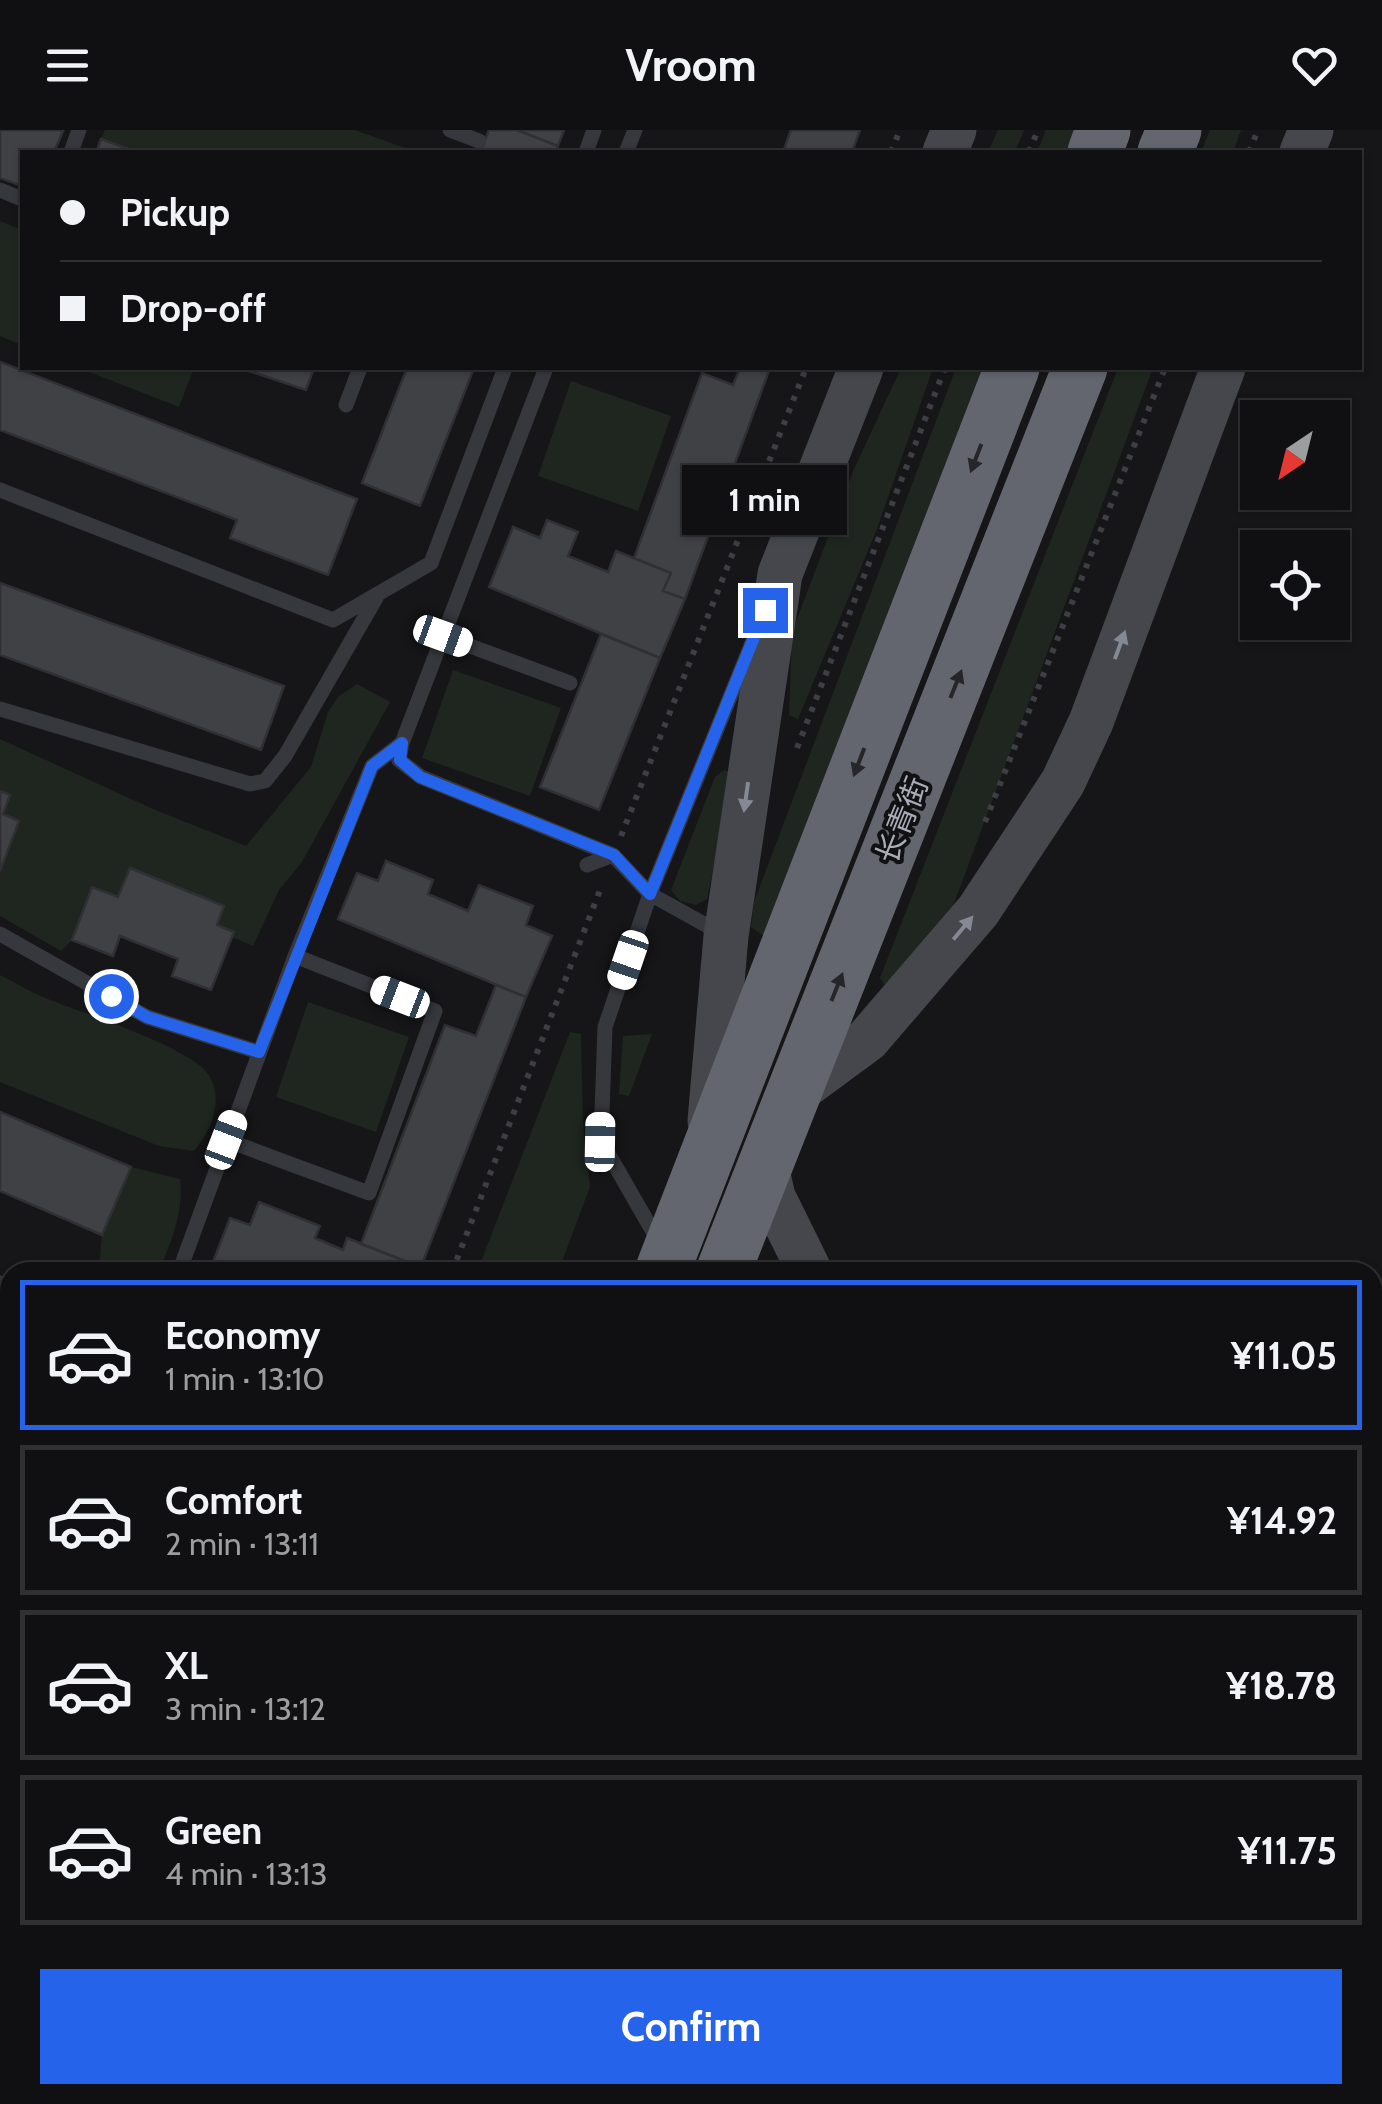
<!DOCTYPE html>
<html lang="en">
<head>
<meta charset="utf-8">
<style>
  :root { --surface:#101012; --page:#1e1e20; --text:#f1f3f6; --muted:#9c9d9f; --line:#303032; --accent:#2563eb }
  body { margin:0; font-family:Cabin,"Noto Sans SC",sans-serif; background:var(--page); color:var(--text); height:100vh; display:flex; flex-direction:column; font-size:38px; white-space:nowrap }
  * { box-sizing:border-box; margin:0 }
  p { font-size:32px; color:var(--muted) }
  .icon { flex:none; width:55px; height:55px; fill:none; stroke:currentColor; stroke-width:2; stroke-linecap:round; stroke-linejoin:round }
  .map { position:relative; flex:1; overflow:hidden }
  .sheet { position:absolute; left:0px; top:1132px; width:1382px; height:842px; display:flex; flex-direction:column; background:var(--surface); border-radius:30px 30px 0 0; box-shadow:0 2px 8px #0004,0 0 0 2px var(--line) }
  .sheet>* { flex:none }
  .hud { position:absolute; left:20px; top:20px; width:1342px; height:220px; border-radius:0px; box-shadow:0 2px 8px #0004,0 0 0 2px var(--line); display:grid; align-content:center; height:220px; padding:0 40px; background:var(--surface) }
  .needle { width:65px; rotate:215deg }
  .controls { position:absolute; left:1240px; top:270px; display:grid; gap:20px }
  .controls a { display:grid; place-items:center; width:110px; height:110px; border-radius:0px; background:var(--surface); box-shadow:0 2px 8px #0004,0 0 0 2px var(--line); font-size:50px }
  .end { position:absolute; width:45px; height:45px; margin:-22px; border:12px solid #2563eb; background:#fff; box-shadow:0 0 0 5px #fff }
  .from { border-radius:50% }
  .bubble { position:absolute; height:70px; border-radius:0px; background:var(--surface); box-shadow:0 2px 8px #0004,0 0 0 2px var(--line); font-size:32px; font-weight:700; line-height:70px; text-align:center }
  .car { position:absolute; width:30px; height:60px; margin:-30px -15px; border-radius:12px; box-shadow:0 0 8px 2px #0007; background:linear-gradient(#fff 24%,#345 0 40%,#fff 0 76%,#345 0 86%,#fff 0) }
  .hud b { display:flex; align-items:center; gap:35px; height:95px; font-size:38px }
  .hud b+b { border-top:2px solid var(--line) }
  .hud i { width:25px; height:25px; background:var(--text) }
  ul { padding:18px 0 0; list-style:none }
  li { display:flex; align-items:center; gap:30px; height:150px; margin:0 20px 15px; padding:0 20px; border:5px solid var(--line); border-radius:0px }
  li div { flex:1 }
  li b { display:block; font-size:38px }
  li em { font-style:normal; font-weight:700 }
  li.current { border-color:var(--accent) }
  li>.icon { width:90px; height:90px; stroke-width:1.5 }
  .action { display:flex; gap:20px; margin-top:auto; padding:20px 40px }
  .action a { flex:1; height:115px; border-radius:0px; background:var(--accent); color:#fff; font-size:40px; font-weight:700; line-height:115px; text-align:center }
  header { display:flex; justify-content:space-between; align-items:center; height:130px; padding:0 40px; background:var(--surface); font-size:45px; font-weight:700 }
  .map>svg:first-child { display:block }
</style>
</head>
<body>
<header><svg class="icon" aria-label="menu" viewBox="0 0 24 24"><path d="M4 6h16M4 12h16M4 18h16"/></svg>Vroom<svg class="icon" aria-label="heart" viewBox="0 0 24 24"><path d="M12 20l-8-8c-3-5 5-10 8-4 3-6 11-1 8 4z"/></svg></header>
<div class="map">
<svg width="1382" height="1974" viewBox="0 0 1382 1974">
  <rect width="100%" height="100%" fill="#161618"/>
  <path fill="#1e261f" d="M105,0H355L416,22H137L101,9Z
    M998,0H1024L1015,22H988Z
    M1046,0H1076L1068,22H1037Z
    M1210,0H1241L1233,22H1201Z
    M0,91L22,100V215L0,206Z
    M79,238H194L179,277Z
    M901,238H933L877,399L798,589L789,585L792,502L854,339Z
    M956,238H986L764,806L751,797L754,772Z
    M1118,238H1153L952,779L890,864L880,848Z
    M571,251L671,286L638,381L538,346Z
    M453,540L561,578L530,666L422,628Z
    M357,554L390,572L302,732L279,760L253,816L232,807L233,801L217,795L224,775L130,738L118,767L92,757L72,810L61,821L0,786V741L19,691L3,684L10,665L0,661V609L153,679L246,716L311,637L328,582L339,566Z
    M724,640L733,644L707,769L696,775L680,771L671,760L715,647Z
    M0,845C16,853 32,863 48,869C82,883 190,917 208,944C225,969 211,1001 194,1021L159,1016L0,952Z
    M308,872L409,907L376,1002L276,967Z
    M570,902L581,904L583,993L590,1057L558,1142H477Z
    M652,904L629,966L619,964L623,906Z
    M131,1037L180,1049C184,1083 171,1111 159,1142H128L99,1135L102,1105Z
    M0,1202L10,1206V1280L0,1277Z
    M148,1965H244L241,1974H145Z"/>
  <path fill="#404145" stroke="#303034" stroke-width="2.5" d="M0,0H59L63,1L54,22H22V56L0,48Z
    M489,0H517L558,16L556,22H480Z
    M517,0H564L558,16Z
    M791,0H860L852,22H783Z
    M101,9L137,22H96Z
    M0,232L357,369L328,445L230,408L237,390L0,300Z
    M240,238H314L306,260Z
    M407,238H474L420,376L362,353Z
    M740,238H770L685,469L663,461L671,443L634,428L702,243L733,255Z
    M547,390L578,402L568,426L608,442L616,421L671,443L663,461L685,469L660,528L489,457L513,397L540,408Z
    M0,453L284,556L261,620L0,525Z
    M601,504L660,528L599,680L540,657Z
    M0,661L10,665L3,684L19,691L0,741Z
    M386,731L433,750L428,764L468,781L479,755L533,776L526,795L552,806L526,867L338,789L357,743L378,751Z
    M130,738L224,776L217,795L234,802L211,860L172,846L178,829L120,806L113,826L72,810L92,757L118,767Z
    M496,855L526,867L419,1142H401L405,1131L361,1114L445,895L476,906Z
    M0,982L131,1037L102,1105L0,1061Z
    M259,1072L320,1096L315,1108L343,1120L347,1108L405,1131L401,1142H240L213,1132L230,1088L250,1095Z
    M0,1337L10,1340V1374L0,1400Z
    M10,1374V1421L0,1417V1400Z
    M0,1675L10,1679V1764L0,1761Z
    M10,1929V1965H94L91,1974H0V1956Z"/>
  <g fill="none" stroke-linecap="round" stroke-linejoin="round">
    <path stroke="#3d3f44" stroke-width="6" stroke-dasharray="5 8" stroke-linecap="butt" d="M891,22L900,0
      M1029,22L1038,0
      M1249,22L1258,0
      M797,618L945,238
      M985,692L1165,238
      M621,706L806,238
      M452,1142L602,755"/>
    <path stroke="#37383d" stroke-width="15" d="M450,0L479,11
      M71,22L79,0
      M586,22L594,0
      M626,22L635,0
      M0,60L22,69
      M346,275L360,238
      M0,360L333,490L431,433L505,238
      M443,506L570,553
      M0,579L250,654L265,651L285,626L376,468
      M402,613L399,630L421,647L613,725L650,764L722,804
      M587,735L613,725
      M0,804L147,887L259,922
      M226,1010L369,1063L435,881L295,826
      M659,1112L601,1011L605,897L650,764L752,513
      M179,1142L295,826L372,636L402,613L546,238
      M0,1153L10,1157
      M0,1326L10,1330
      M0,1464L10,1468
      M0,1642L10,1645
      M0,1831L10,1835
      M120,1974L124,1965"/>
    <path stroke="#45474d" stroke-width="45" d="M945,22L954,0
      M1302,22L1311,0
      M795,963L867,910L978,781L1063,652L1091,592L1223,238
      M710,991L726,806L780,444L861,238
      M766,1036L773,1067L810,1142
      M1372,1403L1382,1407
      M0,1577L10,1581"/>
    <path stroke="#63666e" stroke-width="55" d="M1095,22L1103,0
      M1165,22L1174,0
      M662,1142L1012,238
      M723,1142L1080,238
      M295,1974L299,1965
      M348,1974L352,1965
      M395,1974L398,1965
      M466,1974L470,1965"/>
  </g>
  <defs><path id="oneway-solid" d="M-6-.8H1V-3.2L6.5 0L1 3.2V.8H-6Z" transform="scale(2.5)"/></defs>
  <g fill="#26262a">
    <use href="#oneway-solid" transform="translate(976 328) rotate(111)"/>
    <use href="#oneway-solid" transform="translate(956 554) rotate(-68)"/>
    <use href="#oneway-solid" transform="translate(859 632) rotate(111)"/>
    <use href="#oneway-solid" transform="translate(837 857) rotate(-68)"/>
  </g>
  <g fill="#858993">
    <use href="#oneway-solid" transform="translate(1120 515) rotate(-70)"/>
    <use href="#oneway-solid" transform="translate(746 667) rotate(98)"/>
    <use href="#oneway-solid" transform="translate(963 798) rotate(-50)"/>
  </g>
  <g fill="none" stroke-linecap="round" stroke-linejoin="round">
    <path stroke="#2563eb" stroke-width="12" d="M111,866L147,887L259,922L372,636L402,613L400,630L420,647L614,725L650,764L765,480"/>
  </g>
  <g text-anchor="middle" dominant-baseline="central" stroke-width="8" stroke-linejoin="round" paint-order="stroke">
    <g font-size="30" fill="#a8adb8" stroke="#111113">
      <text transform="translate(902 690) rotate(-68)">长青街</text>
    </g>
  </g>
</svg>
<div class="controls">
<a><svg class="needle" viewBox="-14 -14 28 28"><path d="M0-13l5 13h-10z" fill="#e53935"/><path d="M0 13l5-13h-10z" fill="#9c9d9f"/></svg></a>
<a><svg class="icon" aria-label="locate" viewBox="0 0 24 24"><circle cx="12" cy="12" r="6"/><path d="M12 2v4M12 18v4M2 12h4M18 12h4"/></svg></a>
</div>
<i class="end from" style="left:111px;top:866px"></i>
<i class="end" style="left:765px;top:480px"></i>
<div class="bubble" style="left:682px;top:335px;width:165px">1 min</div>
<i class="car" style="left:443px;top:506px;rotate:110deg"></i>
<i class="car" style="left:628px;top:830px;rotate:199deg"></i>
<i class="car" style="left:400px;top:867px;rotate:291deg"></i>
<i class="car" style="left:226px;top:1010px;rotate:21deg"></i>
<i class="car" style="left:600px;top:1012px;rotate:1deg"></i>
<div class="hud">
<b><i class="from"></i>Pickup</b>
<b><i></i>Drop-off</b>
</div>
<section class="sheet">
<ul>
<li class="current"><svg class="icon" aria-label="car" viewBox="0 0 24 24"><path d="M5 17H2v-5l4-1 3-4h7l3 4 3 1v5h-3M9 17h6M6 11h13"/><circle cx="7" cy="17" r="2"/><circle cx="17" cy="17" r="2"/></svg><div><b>Economy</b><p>1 min · 13:10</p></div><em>¥11.05</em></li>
<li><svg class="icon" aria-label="car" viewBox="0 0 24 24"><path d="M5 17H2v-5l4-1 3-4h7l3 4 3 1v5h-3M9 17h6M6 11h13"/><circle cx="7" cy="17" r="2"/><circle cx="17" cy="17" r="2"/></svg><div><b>Comfort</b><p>2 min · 13:11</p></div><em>¥14.92</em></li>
<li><svg class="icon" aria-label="car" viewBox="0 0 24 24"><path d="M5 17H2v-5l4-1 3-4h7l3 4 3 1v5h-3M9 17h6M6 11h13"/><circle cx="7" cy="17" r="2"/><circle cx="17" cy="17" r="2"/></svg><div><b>XL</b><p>3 min · 13:12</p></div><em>¥18.78</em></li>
<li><svg class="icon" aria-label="car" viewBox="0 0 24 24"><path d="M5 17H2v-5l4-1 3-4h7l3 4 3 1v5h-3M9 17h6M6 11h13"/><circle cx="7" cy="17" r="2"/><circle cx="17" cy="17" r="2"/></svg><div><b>Green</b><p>4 min · 13:13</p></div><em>¥11.75</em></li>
</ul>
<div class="action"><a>Confirm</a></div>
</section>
</div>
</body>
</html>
